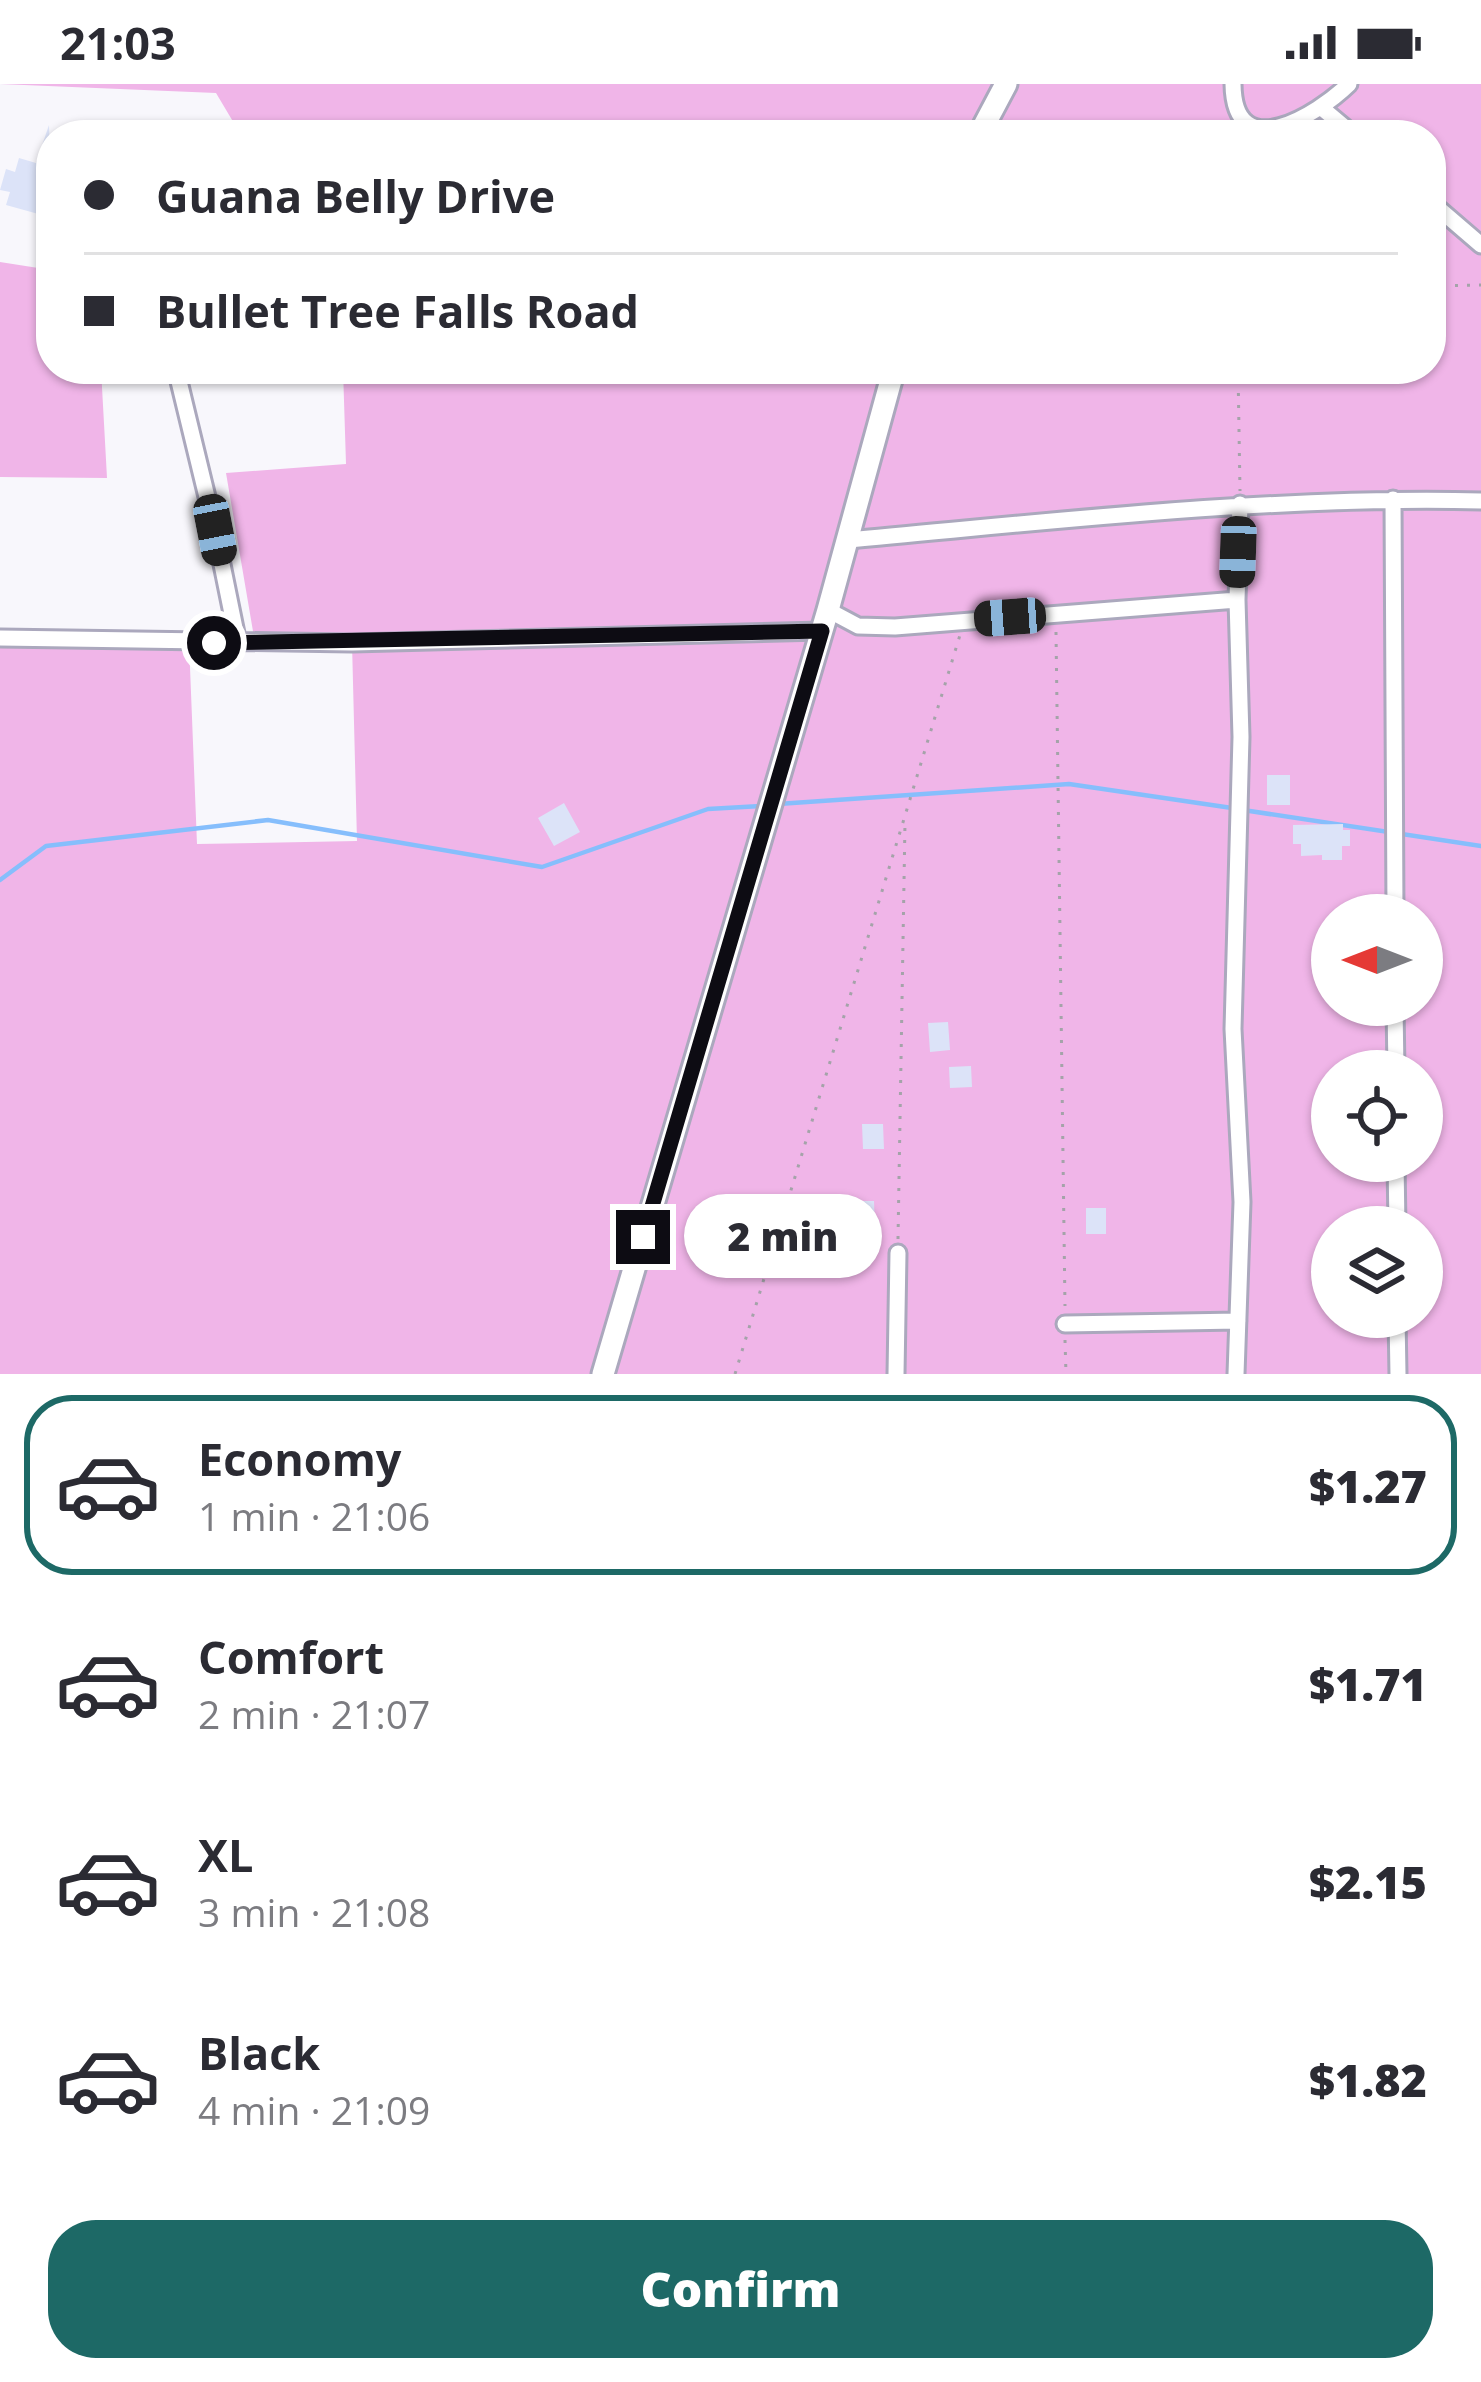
<!DOCTYPE html>
<html lang="en">
<head>
<meta charset="utf-8">
<style>
  :root { --surface:#fff; --page:#f7f7f7; --text:#2b2b33; --muted:#7c7c81; --line:#e1e1e2; --accent:#1d6966 }
  body { margin:0; font-family:"Open Sans",sans-serif; background:var(--page); color:var(--text); height:100vh; display:flex; flex-direction:column; font-size:45px; white-space:nowrap }
  * { box-sizing:border-box; margin:0 }
  p { font-size:39px; color:var(--muted) }
  .icon { flex:none; width:66px; height:66px; fill:none; stroke:currentColor; stroke-width:2; stroke-linecap:round; stroke-linejoin:round }
  .map { position:relative; height:1290px; overflow:hidden }
  .drawer { display:flex; flex-direction:column; background:var(--surface); flex:1 }
  .drawer>* { flex:none }
  .guide { position:absolute; left:36px; top:36px; width:1410px; height:264px; border-radius:48px; box-shadow:0 3px 9px #0004; display:grid; align-content:center; height:264px; padding:0 48px; background:var(--surface) }
  .needle { width:78px; rotate:270deg }
  .fabs { position:absolute; left:1311px; top:810px; display:grid; gap:24px }
  .fabs a { display:grid; place-items:center; width:132px; height:132px; border-radius:50%; background:var(--surface); box-shadow:0 3px 9px #0004; font-size:60px }
  .end { position:absolute; width:54px; height:54px; margin:-27px; border:15px solid #0d0c13; background:#fff; box-shadow:0 0 0 6px #fff }
  .from { border-radius:50% }
  .bubble { position:absolute; height:84px; border-radius:42px; background:var(--surface); box-shadow:0 3px 9px #0004; font-size:39px; font-weight:800; line-height:84px; text-align:center }
  .car { position:absolute; width:36px; height:72px; margin:-36px -18px; border-radius:15px; box-shadow:0 0 9px 3px #0007; background:linear-gradient(#222 24%,#8ab4d8 0 40%,#222 0 76%,#8ab4d8 0 86%,#222 0) }
  .guide b { display:flex; align-items:center; gap:42px; height:114px; font-size:45px }
  .guide b+b { border-top:3px solid var(--line) }
  .guide i { width:30px; height:30px; background:var(--text) }
  ul { padding:21px 0 0; list-style:none }
  li { display:flex; align-items:center; gap:36px; height:180px; margin:0 24px 18px; padding:0 24px; border:6px solid transparent; border-radius:48px }
  li div { flex:1 }
  li b { display:block; font-size:45px }
  li em { font-style:normal; font-weight:800 }
  li.current { border-color:var(--accent) }
  li>.icon { width:108px; height:108px; stroke-width:1.5 }
  .cta { display:flex; gap:24px; margin-top:auto; padding:24px 48px }
  .cta a { flex:1; height:138px; border-radius:48px; background:var(--accent); color:#fff; font-size:48px; font-weight:800; line-height:138px; text-align:center }
  .status { display:flex; justify-content:space-between; align-items:center; height:84px; padding:0 60px; background:var(--surface); direction:ltr }
  .status svg { height:33px; fill:currentColor }
  .map>svg:first-child { display:block }
</style>
</head>
<body>
<div class="status"><b>21:03</b><svg viewBox="0 0 49 12"><path d="M0 12V9h3v3zM5 12V6h3v6zM10 12V3h3v9zM15 12V0h3v12zM26 1h20v11H26zM47 4h2v5h-2z"/></svg></div>
<div class="map">
<svg width="1481" height="1290" viewBox="0 0 1481 1290">
  <rect width="100%" height="100%" fill="#f8f7fc"/>
  <path fill="#f0b5e8" fill-rule="evenodd" d="M1481,0V1290H0V554L189,558L197,760L357,757L352,559H255L226,389L346,380L343,285H1431V51H241L216,9L0,0ZM1332,831H1422V921H1332ZM1332,987H1422V1077H1332ZM1332,1143H1422V1233H1332Z
    M0,178L51,186V285H101L107,394L0,393Z"/>
  <g fill="none" stroke-linecap="round" stroke-linejoin="round">
    <path stroke="#86befc" stroke-width="4.5" d="M778,720L1069,700L1232,724
      M1243,726L1481,762
      M0,796L46,762L268,736L542,783L708,725L761,722"/>
  </g>
  <path fill="#dce3f8" d="M49,41L51,98L42,131L6,121L10,108L0,106L6,85L15,88L19,74L36,79Z
    M1267,691H1290V721H1267Z
    M564,719L580,748L554,762L538,734Z
    M1343,740V746H1350V762H1342V776H1322V771L1301,772V760H1293V741Z
    M948,938L950,966L930,968L928,939Z
    M971,982L972,1003L950,1004L949,983Z
    M862,1040H883L884,1065H863Z
    M857,1117H874L875,1144L857,1145Z
    M1086,1124H1106V1150H1086Z"/>
  <g fill="none" stroke-linecap="round" stroke-linejoin="round">
    <defs>
      <path id="street" d="M1233,0C1234,83 1317,31 1349,0
        M1323,25L1354,51
        M1431,118L1481,161
        M176,285L215,446L238,559
        M1393,415L1395,831
        M847,456C1058,437 1269,412 1481,417
        M828,526L858,542L895,543L1237,516
        M0,554L352,559L822,547
        M1395,921L1396,987
        M1396,1077L1397,1143
        M1397,1233L1398,1290
        M1065,1240L1238,1237
        M896,1290L898,1169
        M1236,1290L1242,1118L1233,945L1241,653L1237,516L1240,420"/>
      <path id="secondary" d="M979,51L1006,0
        M603,1290L828,526L894,285"/>
    </defs>
    <use href="#street" stroke="#aba8bd" stroke-width="21"/>
    <use href="#secondary" stroke="#aba8bd" stroke-width="27"/>
    <path stroke="#a4a3a9" stroke-width="3" stroke-dasharray="3 9" stroke-linecap="butt" d="M1431,202L1481,201
      M1238,285L1240,407
      M1056,548L1065,1222
      M898,1155L905,739
      M1065,1256L1066,1290
      M735,1290L960,551"/>
    <use href="#street" stroke="#fff" stroke-width="15"/>
    <use href="#secondary" stroke="#fff" stroke-width="21"/>
  </g>
  <g fill="none" stroke-linecap="round" stroke-linejoin="round">
    <path stroke="#0d0c13" stroke-width="15" d="M214,559L822,547L643,1153"/>
  </g>
</svg>
<div class="fabs">
<a><svg class="needle" viewBox="-14 -14 28 28"><path d="M0-13l5 13h-10z" fill="#e53935"/><path d="M0 13l5-13h-10z" fill="#7c7c81"/></svg></a>
<a><svg class="icon" aria-label="locate" viewBox="0 0 24 24"><circle cx="12" cy="12" r="6"/><path d="M12 2v4M12 18v4M2 12h4M18 12h4"/></svg></a>
<a><svg class="icon" aria-label="layers" viewBox="0 0 24 24"><path d="M12 4l9 5-9 5-9-5zM3 14l9 5 9-5"/></svg></a>
</div>
<i class="end from" style="left:214px;top:559px"></i>
<i class="end" style="left:643px;top:1153px"></i>
<div class="bubble" style="left:684px;top:1110px;width:198px">2 min</div>
<i class="car" style="left:215px;top:446px;rotate:169deg"></i>
<i class="car" style="left:1238px;top:468px;rotate:182deg"></i>
<i class="car" style="left:1010px;top:533px;rotate:266deg"></i>
<div class="guide">
<b><i class="from"></i>Guana Belly Drive</b>
<b><i></i>Bullet Tree Falls Road</b>
</div>
</div>
<section class="drawer">
<ul>
<li class="current"><svg class="icon" aria-label="car" viewBox="0 0 24 24"><path d="M5 17H2v-5l4-1 3-4h7l3 4 3 1v5h-3M9 17h6M6 11h13"/><circle cx="7" cy="17" r="2"/><circle cx="17" cy="17" r="2"/></svg><div><b>Economy</b><p>1 min · 21:06</p></div><em>$1.27</em></li>
<li><svg class="icon" aria-label="car" viewBox="0 0 24 24"><path d="M5 17H2v-5l4-1 3-4h7l3 4 3 1v5h-3M9 17h6M6 11h13"/><circle cx="7" cy="17" r="2"/><circle cx="17" cy="17" r="2"/></svg><div><b>Comfort</b><p>2 min · 21:07</p></div><em>$1.71</em></li>
<li><svg class="icon" aria-label="car" viewBox="0 0 24 24"><path d="M5 17H2v-5l4-1 3-4h7l3 4 3 1v5h-3M9 17h6M6 11h13"/><circle cx="7" cy="17" r="2"/><circle cx="17" cy="17" r="2"/></svg><div><b>XL</b><p>3 min · 21:08</p></div><em>$2.15</em></li>
<li><svg class="icon" aria-label="car" viewBox="0 0 24 24"><path d="M5 17H2v-5l4-1 3-4h7l3 4 3 1v5h-3M9 17h6M6 11h13"/><circle cx="7" cy="17" r="2"/><circle cx="17" cy="17" r="2"/></svg><div><b>Black</b><p>4 min · 21:09</p></div><em>$1.82</em></li>
</ul>
<div class="cta"><a>Confirm</a></div>
</section>
</body>
</html>
